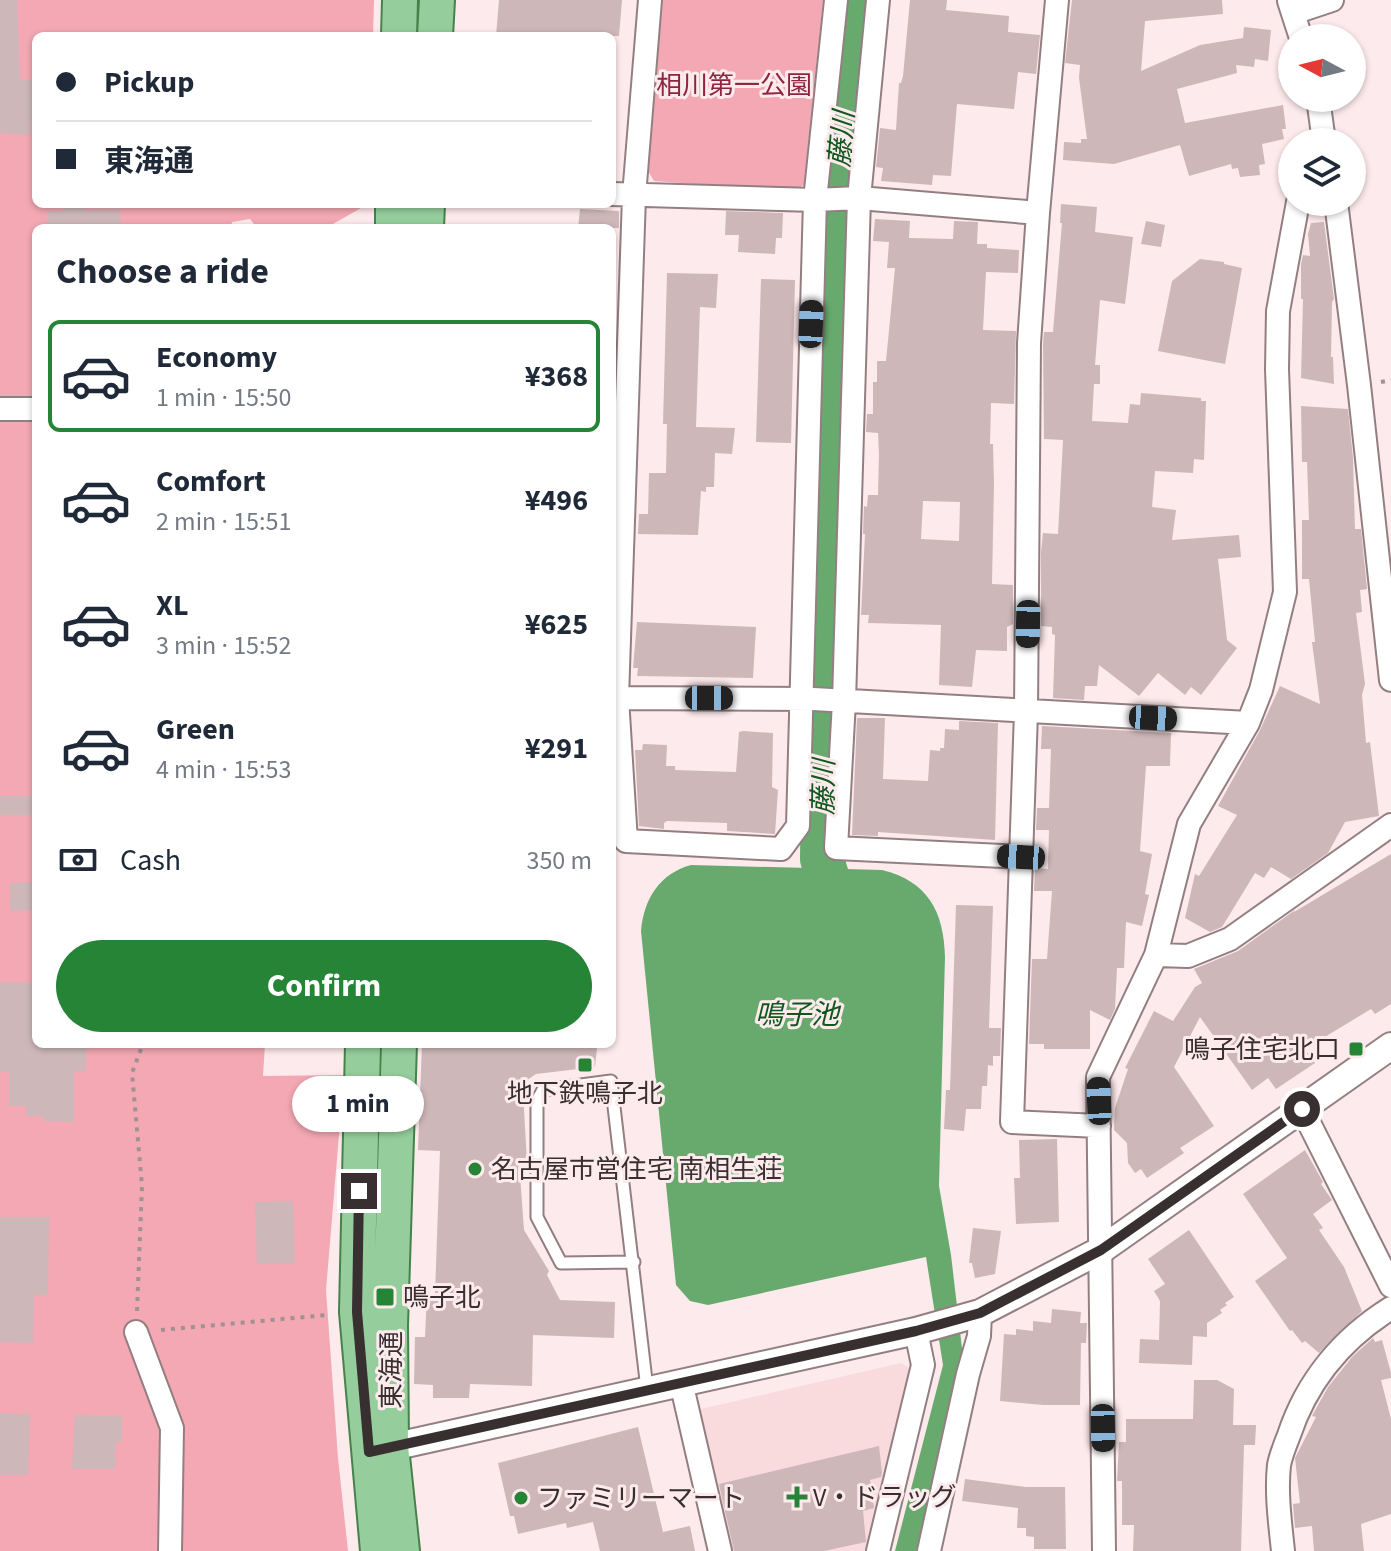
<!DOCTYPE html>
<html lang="en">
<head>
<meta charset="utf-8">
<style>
  :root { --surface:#fff; --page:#f2f2f3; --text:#1f2937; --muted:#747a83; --line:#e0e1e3; --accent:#268436 }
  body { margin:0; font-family:"Source Sans 3","Noto Sans JP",sans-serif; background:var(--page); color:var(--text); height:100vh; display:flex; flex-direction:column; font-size:30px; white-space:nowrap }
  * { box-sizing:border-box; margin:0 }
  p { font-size:26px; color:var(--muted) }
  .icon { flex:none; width:44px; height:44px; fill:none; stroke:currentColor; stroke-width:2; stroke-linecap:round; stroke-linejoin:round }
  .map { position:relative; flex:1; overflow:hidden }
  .side { position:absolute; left:32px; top:224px; width:584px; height:824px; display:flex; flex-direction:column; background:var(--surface); border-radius:12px; box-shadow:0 2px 6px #0004 }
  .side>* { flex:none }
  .banner { position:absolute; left:32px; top:32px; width:584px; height:176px; border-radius:12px; box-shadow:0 2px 6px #0004; display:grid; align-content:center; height:176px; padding:0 24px; background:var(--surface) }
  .needle { width:52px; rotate:277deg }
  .buttons { position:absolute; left:1278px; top:24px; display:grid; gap:16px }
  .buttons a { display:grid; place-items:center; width:88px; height:88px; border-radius:50%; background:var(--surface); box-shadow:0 2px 6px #0004; font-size:40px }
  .end { position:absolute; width:36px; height:36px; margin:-18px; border:10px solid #382f31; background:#fff; box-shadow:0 0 0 4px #fff }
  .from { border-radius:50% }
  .bubble { position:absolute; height:56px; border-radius:28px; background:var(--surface); box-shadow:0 2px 6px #0004; font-size:26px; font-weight:700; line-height:56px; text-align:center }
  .car { position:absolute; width:24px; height:48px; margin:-24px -12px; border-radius:10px; box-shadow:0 0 6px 2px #0007; background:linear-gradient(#222 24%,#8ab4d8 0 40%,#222 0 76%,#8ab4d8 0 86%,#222 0) }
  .banner b { display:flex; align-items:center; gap:28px; height:76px; font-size:30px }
  .banner b+b { border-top:2px solid var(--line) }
  .banner i { width:20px; height:20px; background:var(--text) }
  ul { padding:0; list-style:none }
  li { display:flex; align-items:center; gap:24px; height:112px; margin:0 16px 12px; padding:0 8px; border:4px solid transparent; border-radius:12px }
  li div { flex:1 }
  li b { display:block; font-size:30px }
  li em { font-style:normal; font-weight:700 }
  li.current { border-color:var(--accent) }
  li>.icon { width:72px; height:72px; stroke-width:1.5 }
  h2 { padding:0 24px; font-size:36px; line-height:96px }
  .pay { display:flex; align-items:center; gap:20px; height:88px; padding:0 24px; font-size:30px }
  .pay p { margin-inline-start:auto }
  .action { display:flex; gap:16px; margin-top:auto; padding:16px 24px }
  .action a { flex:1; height:92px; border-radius:48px; background:var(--accent); color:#fff; font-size:32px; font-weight:700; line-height:92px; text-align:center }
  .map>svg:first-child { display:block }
</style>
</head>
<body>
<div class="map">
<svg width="1391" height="1551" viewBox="0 0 1391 1551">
  <rect width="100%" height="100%" fill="#fdeaec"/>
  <path fill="#f9dadd" d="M901,1363L912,1370L871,1543L864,1551H726L695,1419L701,1409Z"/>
  <path fill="#f3a8b3" d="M0,0H374L373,36H36V204H368L326,228H257L250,219L232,222L231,228H36V1044H265L263,1076L344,1075L326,1290L338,1458L348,1551H0Z
    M660,0H823L804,185L792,191L654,181L648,171Z"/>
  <path fill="#68aa6d" d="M691,865L882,870C928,881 944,912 945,957L939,1186L951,1255L963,1357L916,1551H895L943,1365L926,1257L708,1305L690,1301L676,1285L641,931C644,899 659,874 691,865Z"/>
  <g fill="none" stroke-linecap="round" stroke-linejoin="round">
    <path stroke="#68aa6d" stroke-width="44" d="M842,926L822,859L824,679L838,186L855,0"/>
  </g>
  <path fill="#cdb7b9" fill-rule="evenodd" d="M0,0H17L20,79L35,81L30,135L0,133Z
    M499,0H622L619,36H496Z
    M910,0H947L946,10L1009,16L1008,32L1040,35L1036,74L1018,72L1014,109L957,104L951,176L933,175L932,185L881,181L883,168L876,167L880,128L896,130L899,83H901L903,76Z
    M1072,0H1222L1223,14L1145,21L1141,71L1200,45L1243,38L1244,27L1271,30L1268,61L1255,59L1254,67L1236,65L1237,73L1177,89L1185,123L1283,105L1286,129H1282L1284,139L1262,144L1265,164L1259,165L1260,175L1240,177L1238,168L1232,169L1231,164L1189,176L1180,145L1114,164L1063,160L1064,142L1081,143V139H1087L1079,78L1080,65L1065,63Z
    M1061,204L1097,207L1095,232L1133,237L1125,304L1100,300L1095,365H1100V384H1094L1092,421L1128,423L1130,404L1140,405L1141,393L1201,398V401H1206L1204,460L1194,459L1193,473L1155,471L1152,507L1176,510L1172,540L1239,535L1241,557L1218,559L1227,640L1237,648L1201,695L1191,687L1185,695L1158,673L1139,696L1099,665L1097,686H1085L1084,700L1053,698L1055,635L1052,634V627L1041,626V552L1043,533L1058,534L1063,440L1044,439L1043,344L1044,332H1053L1062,223H1060Z
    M63,206H84V210L120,209L121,228H47V211H63Z
    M580,209L619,211V228H578Z
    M726,211L783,213L782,238H776L775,254L738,252L739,235H725Z
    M875,219L910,221L909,238L953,239L954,221L978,222L977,244H987V248L1019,250L1018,273L986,272L983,330L1016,331L1014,404L991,403L990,444H993L994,484L992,584L1013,585V624L1007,627V651L976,650L972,687L939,685L941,625L868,623L869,615H861L865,534H863L864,506L867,507L868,495H878L879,454L878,433L866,432L867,414H873V382H877V361H886L895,268H887L889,242L873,241ZM923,501L960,502L959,541L921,539Z
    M1146,221L1165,225L1161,247L1141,244Z
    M1324,222L1334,299L1332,302L1331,357H1333L1334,384L1301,378L1303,299H1301V264L1303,255L1310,256L1308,234L1311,223Z
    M1200,259L1224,262V264L1242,268L1225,364L1158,351L1172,281Z
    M667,273L718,274L716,308L700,307L696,427L735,428L732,454L715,453L714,487H706V492L701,491L698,535L638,534L639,514H648L649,473H666L667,424H663Z
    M761,279L795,280L791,443L756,442Z
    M1301,406L1348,409L1353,458L1355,529H1361L1367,589L1360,590L1362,612L1356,613L1365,684L1362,695L1366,743L1370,742L1379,816L1345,822L1328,853L1291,879L1271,867L1264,878L1255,873L1222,927L1210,932L1185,918L1195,874L1199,876L1237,815L1218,806L1260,730L1280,686L1320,704L1312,642H1315L1309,579H1302V520H1309L1307,462H1302Z
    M637,622L756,627L753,678L637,676L638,668H633Z
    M857,718H885L883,779L928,781L930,750L940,751V748H944L945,729L959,730V721L998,723L995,840L878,832V836L852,835Z
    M1042,726L1171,733L1170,766H1146L1140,851L1152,854L1145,894L1149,895L1142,926L1126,922L1124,968H1117L1115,1009L1110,1020L1090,1010V1049H1044V1044H1029L1032,959H1047L1052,891H1034L1035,868L1048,869L1049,830H1036L1037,808H1049L1051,749H1041Z
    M743,731L773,733L772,787L778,790L775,834L727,831V823L667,821L664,823V829L639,826L635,750H642L643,744L667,745L666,766H675V770L736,772L739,732Z
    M0,796H36V815H0Z
    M1391,854V1004L1375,1014L1371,1009L1305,1049L1315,1063L1276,1089L1268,1078L1252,1090L1200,1017L1174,1067L1214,1126L1180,1148L1184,1153L1147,1178L1141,1169L1135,1173L1128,1163L1127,1143L1114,1130L1115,1108L1128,1069L1125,1068L1154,1011L1173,1021L1195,987L1202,983L1194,969L1238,951L1295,910L1294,912Z
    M36,882V910L10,911V883Z
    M956,905L993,906L989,1028H1001L1000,1056H993V1066L988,1065L987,1086H982L981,1109H966L964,1131L944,1129L946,1090H950Z
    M0,982L36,983V1044H86V1071H74V1122L43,1121V1116H26V1106H9V1072H0Z
    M422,1044L597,1048L595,1067L536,1074L527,1080L523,1092L527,1162L520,1175L524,1230L549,1271L547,1275L560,1300L615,1302L614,1338L533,1335L532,1386L470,1384L469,1398H433V1385L414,1384L415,1337H425L427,1294H435L440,1151L418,1150Z
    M1057,1139L1059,1222L1016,1224L1014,1178H1020L1019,1140Z
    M1305,1150L1323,1182L1321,1184L1332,1200L1313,1214L1323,1228L1319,1230L1344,1267L1362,1311L1319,1353L1305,1341L1302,1343L1292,1330L1290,1331L1255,1281L1287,1258L1243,1194Z
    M293,1201L295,1263L257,1264L255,1202Z
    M0,1217H49L48,1295H34L33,1343L0,1342Z
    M973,1228L1001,1231L995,1274L975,1278L972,1263H969Z
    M1189,1230L1234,1297L1225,1303L1227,1305L1220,1310L1222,1313L1207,1323V1337L1193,1336L1192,1365L1139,1363L1140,1339L1159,1340L1160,1301L1154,1291L1165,1284L1148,1259Z
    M1052,1309L1081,1312L1080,1323H1087L1086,1343H1081L1080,1405H1043L1000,1401L1004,1334L1016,1335V1329L1033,1331V1321L1051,1323Z
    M1373,1338L1375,1342L1382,1340L1391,1373V1378L1381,1380L1391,1419V1514L1361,1524L1364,1551H1314L1312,1526L1295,1528L1293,1504L1300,1503L1295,1458L1316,1417L1312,1416L1328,1387L1352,1357Z
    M1194,1380H1217L1234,1389L1233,1425H1256L1255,1445H1244L1241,1551H1133L1134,1525H1122V1481H1117L1119,1442H1126V1419H1193Z
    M0,1413L30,1414L28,1475H0Z
    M75,1415L122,1416V1442H116L115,1469H72Z
    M638,1427L663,1532L690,1526L695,1551H600L593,1522L567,1528L566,1523L518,1534L514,1516H510L498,1463Z
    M879,1446L882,1473L881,1477L870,1480L874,1508L863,1511L866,1542L824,1551H734L719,1484Z
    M965,1479L1026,1487H1065L1066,1549H1034V1537L1026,1536V1528H1017L1018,1508L962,1501Z"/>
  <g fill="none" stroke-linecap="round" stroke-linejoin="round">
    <defs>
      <path id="service" d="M634,1262L561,1263L537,1217V1101L543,1090L611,1081L647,1389"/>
      <path id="minor" d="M650,0L634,196L617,698L626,841L781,849L798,826L815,200L836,0
        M878,0L859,198L844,701L836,848L1021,857
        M1057,0L1038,213L1029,343L1026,712L1012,1122L1099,1126
        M1289,1L1301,38
        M1293,13L1332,0
        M1318,98L1324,142
        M612,194L815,200L859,198L1038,213
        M1336,202L1359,385L1391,680
        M0,409H36
        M612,698L813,699L1248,723
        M1156,955L1188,956L1230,939L1391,825
        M1302,1109L1391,1286
        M136,1332L172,1428L170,1551
        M681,1382L720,1551
        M878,1551L923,1365L916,1331
        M929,1551L968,1374L979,1336L980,1313
        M1104,1551L1098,1077L1156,955L1189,824L1248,723L1261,690L1285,592L1277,369L1278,311L1298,202
        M1283,1551C1280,1522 1276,1493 1279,1465C1281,1455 1285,1445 1289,1435C1307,1381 1343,1338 1391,1308"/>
      <path id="tertiary" d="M374,1451L916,1331L980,1313L1101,1250L1391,1046"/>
      <path id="primary" d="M399,36L400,0
        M435,36L437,0
        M393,228V204
        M426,228L427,204
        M363,1044L357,1312L378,1551
        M399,1044L390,1325L391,1447L402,1551"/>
    </defs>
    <use href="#service" stroke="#937f81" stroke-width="15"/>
    <use href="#minor" stroke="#937f81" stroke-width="26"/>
    <use href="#tertiary" stroke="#937f81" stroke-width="30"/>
    <use href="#primary" stroke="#47814c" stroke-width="38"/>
    <path stroke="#a09193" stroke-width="4" stroke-dasharray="4 6" stroke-linecap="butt" d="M1381,382L1391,380
      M137,1311L142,1186L132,1073L143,1044
      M161,1330L327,1315"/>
    <use href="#service" stroke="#fff" stroke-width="11"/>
    <use href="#minor" stroke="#fff" stroke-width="22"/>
    <use href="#tertiary" stroke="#fff" stroke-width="26"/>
    <use href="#primary" stroke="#95ce9c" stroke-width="34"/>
  </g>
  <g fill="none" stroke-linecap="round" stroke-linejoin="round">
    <path stroke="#382f31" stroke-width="10" d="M359,1191L357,1312L369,1452L916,1331L980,1313L1101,1250L1302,1109"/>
  </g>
  <g fill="#268436" stroke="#fdeaec" stroke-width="3">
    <rect x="1348" y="1041" width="16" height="16" rx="4"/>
    <rect x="577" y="1057" width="16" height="16" rx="4"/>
    <circle cx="475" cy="1169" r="8"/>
    <rect x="375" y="1287" width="20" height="20" rx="4"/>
    <path d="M793 1485h8v8h8v8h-8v8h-8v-8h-8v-8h8z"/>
    <circle cx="521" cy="1498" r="8"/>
  </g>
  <g text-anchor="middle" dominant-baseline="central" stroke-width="6" stroke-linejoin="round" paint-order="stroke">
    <g font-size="26" fill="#8d2440" stroke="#fdeaec">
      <text x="734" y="85">相川第一公園</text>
    </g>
    <g font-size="26" fill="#382f31" stroke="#fdeaec" text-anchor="start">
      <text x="1340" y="1049" text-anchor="end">鳴子住宅北口</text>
      <text x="585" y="1093" text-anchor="middle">地下鉄鳴子北</text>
      <text x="491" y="1169">名古屋市営住宅 南相生荘</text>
      <text x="403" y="1297">鳴子北</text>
      <text x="813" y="1497">V・ドラッグ</text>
      <text x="537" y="1498">ファミリーマート</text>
    </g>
    <g font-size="26" fill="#382f31" stroke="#fdeaec">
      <text transform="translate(391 1370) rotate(-90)">東海通</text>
    </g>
    <g font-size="28" font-style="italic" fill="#0f571d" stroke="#fdeaec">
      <text transform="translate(842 139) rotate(-85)">藤川</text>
      <text transform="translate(824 787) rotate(-89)">藤川</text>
      <text x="797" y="1015">鳴子池</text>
    </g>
  </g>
</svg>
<div class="buttons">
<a><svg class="needle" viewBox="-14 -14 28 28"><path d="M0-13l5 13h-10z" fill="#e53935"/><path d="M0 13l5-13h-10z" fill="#747a83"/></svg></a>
<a><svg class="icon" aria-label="layers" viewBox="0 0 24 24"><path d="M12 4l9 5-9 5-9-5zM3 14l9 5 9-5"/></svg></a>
</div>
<i class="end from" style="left:1302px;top:1109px"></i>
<i class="end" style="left:359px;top:1191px"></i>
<div class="bubble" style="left:292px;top:1076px;width:132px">1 min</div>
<i class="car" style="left:811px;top:324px;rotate:2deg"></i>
<i class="car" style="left:1028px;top:624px;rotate:181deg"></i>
<i class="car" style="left:709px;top:698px;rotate:90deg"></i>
<i class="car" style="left:1153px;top:718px;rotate:93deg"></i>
<i class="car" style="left:1021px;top:857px;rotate:273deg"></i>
<i class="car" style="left:1099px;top:1101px;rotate:358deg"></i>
<i class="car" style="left:1103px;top:1428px;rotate:179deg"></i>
<div class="banner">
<b><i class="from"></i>Pickup</b>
<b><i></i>東海通</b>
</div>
<section class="side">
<h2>Choose a ride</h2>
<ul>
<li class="current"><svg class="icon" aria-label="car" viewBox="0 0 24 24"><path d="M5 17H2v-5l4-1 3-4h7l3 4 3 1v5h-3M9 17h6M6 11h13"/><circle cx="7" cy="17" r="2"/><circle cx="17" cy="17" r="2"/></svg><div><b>Economy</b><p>1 min · 15:50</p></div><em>¥368</em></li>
<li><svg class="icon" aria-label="car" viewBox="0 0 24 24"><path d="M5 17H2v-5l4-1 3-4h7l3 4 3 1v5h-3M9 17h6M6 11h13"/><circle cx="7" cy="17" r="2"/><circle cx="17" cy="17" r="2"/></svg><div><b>Comfort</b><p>2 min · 15:51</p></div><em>¥496</em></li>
<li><svg class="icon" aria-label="car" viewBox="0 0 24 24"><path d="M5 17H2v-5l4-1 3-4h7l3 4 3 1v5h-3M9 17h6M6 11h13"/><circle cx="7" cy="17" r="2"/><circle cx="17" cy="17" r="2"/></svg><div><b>XL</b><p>3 min · 15:52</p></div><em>¥625</em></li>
<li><svg class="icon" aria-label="car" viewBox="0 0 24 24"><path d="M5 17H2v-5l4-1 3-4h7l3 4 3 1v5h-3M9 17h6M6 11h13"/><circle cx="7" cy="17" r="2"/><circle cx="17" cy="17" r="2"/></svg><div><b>Green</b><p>4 min · 15:53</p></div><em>¥291</em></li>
</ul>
<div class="pay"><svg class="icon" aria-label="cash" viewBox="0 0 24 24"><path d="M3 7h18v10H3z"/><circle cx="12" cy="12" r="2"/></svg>Cash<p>350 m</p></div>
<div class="action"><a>Confirm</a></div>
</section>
</div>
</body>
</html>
